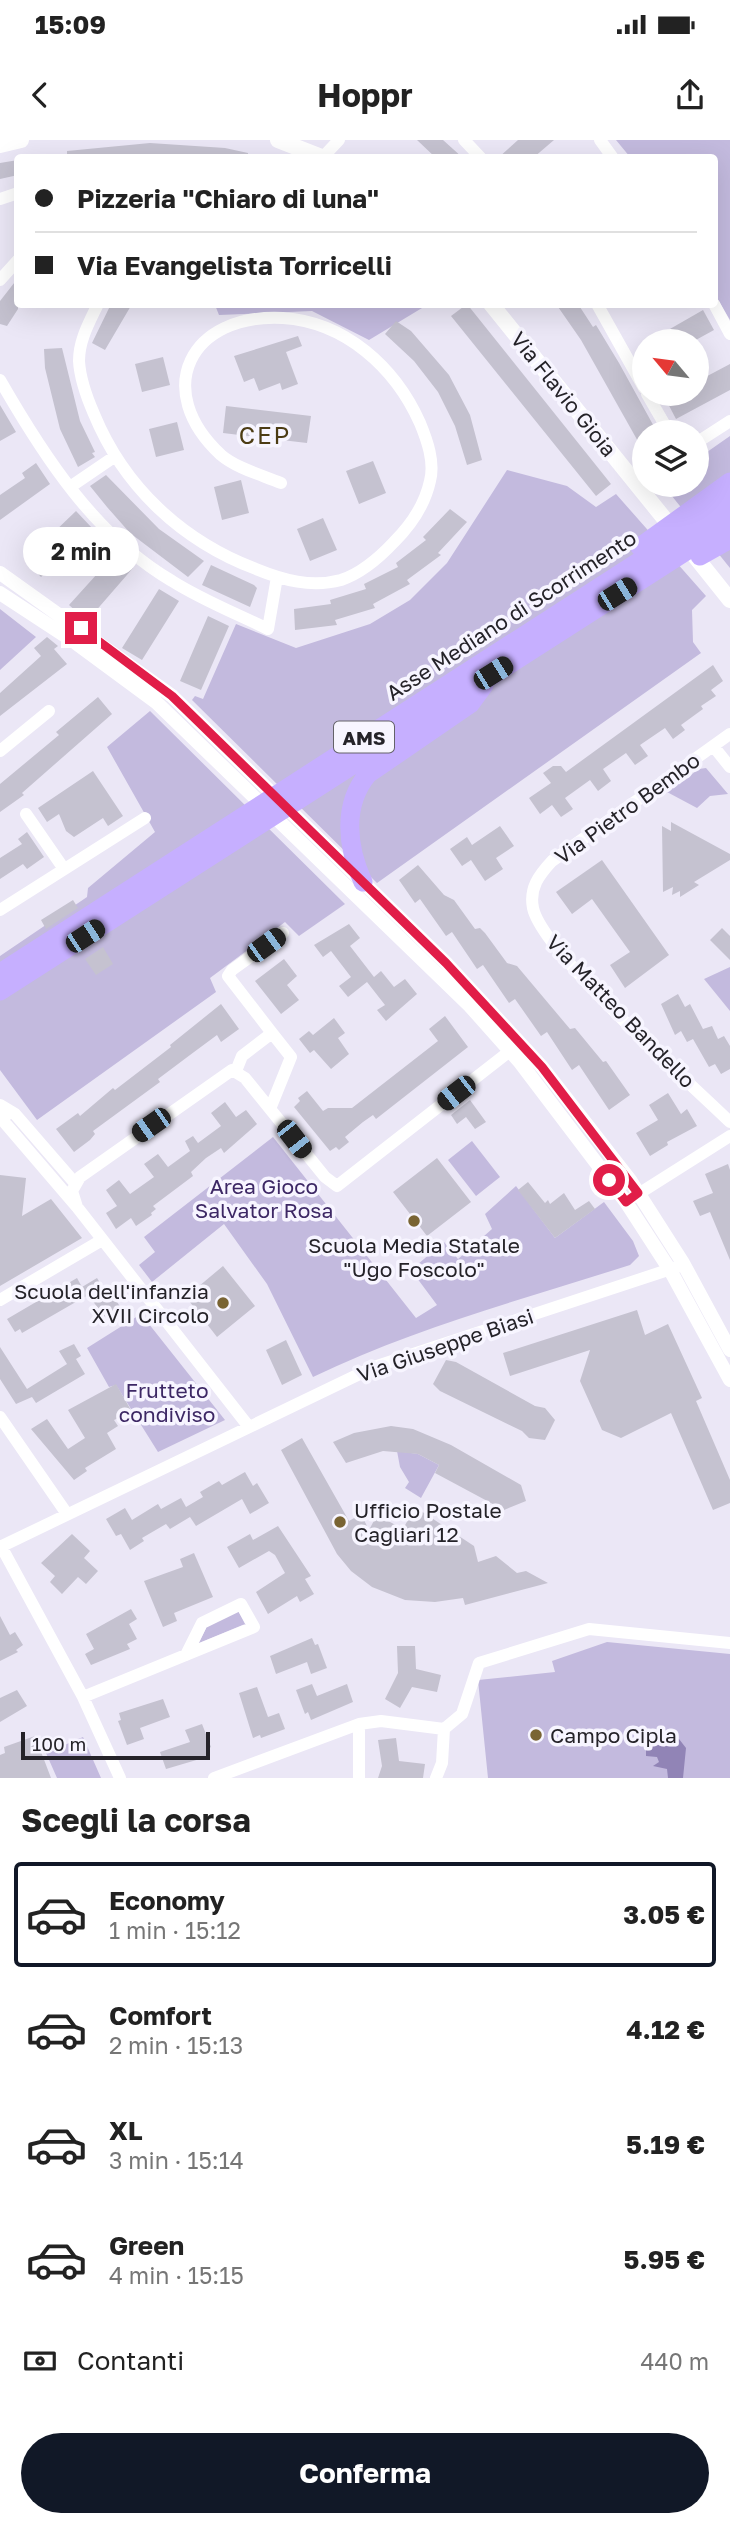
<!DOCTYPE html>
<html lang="it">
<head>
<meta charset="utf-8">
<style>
  :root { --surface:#fff; --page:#f2f2f2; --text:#222; --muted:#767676; --line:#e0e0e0; --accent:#111827 }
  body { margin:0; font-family:"Golos Text",sans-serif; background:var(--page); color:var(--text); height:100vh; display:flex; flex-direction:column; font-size:26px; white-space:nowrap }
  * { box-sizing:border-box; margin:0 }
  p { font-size:23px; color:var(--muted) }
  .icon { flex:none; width:38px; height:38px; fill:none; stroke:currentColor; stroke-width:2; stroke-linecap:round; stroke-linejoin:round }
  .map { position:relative; height:1638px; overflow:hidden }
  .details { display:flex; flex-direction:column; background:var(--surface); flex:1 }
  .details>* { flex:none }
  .top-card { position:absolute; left:14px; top:14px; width:704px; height:154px; border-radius:7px; box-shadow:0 7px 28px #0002; display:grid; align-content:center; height:154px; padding:0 21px; background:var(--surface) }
  .needle { width:46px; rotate:299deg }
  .buttons { position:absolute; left:632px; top:189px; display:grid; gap:14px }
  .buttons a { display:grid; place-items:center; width:77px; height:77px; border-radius:50%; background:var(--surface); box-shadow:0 7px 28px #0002; font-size:35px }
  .scale { position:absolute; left:21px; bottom:18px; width:189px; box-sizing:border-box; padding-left:7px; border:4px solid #252329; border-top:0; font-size:19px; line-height:24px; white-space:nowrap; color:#252329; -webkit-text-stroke:5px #f7f5ff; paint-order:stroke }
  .end { position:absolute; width:32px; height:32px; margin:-16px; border:9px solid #e11d48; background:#fff; box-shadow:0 0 0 4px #fff }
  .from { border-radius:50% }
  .bubble { position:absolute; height:49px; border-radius:24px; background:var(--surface); box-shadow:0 7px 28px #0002; font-size:23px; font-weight:700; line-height:49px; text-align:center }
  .car { position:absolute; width:21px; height:42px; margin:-21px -10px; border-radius:9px; box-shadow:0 0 5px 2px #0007; background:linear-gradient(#222 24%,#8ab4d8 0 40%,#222 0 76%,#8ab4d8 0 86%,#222 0) }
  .top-card b { display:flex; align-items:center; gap:24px; height:66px; font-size:26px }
  .top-card b+b { border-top:2px solid var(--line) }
  .top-card i { width:18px; height:18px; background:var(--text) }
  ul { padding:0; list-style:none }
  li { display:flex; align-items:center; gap:21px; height:105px; margin:0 14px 10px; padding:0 7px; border:4px solid transparent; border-radius:7px }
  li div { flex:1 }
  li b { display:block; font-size:26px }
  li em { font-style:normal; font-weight:700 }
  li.on { border-color:var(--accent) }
  li>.icon { width:63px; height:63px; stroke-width:1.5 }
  h2 { padding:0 21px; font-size:32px; line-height:84px }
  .pay { display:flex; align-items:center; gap:18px; height:77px; padding:0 21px; font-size:26px }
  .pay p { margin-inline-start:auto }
  .button { display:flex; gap:14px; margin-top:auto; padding:14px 21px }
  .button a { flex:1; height:80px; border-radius:42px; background:var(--accent); color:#fff; font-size:28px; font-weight:700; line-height:80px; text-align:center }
  .status { display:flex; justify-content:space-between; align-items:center; height:49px; padding:0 35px; background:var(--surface); direction:ltr }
  .status svg { height:19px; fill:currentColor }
  header { display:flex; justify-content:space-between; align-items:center; height:91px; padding:0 21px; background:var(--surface); font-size:32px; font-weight:700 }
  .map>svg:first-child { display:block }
</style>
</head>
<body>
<div class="status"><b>15:09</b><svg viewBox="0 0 49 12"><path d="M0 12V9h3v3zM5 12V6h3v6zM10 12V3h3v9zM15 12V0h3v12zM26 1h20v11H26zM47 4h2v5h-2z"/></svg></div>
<header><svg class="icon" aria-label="back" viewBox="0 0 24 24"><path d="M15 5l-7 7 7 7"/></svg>Hoppr<svg class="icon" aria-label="share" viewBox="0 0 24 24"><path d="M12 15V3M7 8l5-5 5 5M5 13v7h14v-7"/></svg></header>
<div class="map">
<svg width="730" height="1638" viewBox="0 0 730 1638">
  <rect width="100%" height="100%" fill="#ebe7f6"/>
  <path fill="#c3bade" d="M616,0H730V180L714,153V18L630,17Z
    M215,165H427L369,200L312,171L219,175Z
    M730,296V428L663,345H696L697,319Z
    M507,330L567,346L596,367L616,354L706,456L692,470L693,502L701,513L377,743L192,560L195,556L203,559L236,484L296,508L370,484L410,460L447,423Z
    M0,469L36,497L0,530Z
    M150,571L345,764L299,796L285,782L210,838L216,852L37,980L0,930V816L87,757L88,748L155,692L107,607Z
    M706,628L728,654L710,656L697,668L667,652L699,629Z
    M730,827V871L704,839Z
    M273,997L416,1178L437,1165L411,1130L444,1102L458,1119L492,1089L485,1074L516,1046L555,1098L604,1062L633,1101L639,1116L630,1125C524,1159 414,1188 313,1237L267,1144L224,1084L152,1142L139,1125L155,1112L144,1097Z
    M472,1001L500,1037L476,1056L448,1020Z
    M141,1174L225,1280L158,1312L116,1245L109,1247L87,1208Z
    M397,1311L418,1314L439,1325L421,1358L405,1348L409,1342L400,1327Z
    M238,1470L245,1484L199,1503L207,1486Z
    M607,1502L730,1514V1638H488L478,1540L555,1532L552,1521Z
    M83,1597L101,1638H57L46,1613Z"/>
  <path fill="#9184b6" d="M654,1597L679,1599L686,1608L683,1638H668L667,1629L653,1626L659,1622L657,1617L646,1616V1607Z"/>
  <path fill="#c5c2d0" d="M417,0H443L463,18H436Z
    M518,0H554L533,18H498Z
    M150,3L225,8L248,13V18H67V11Z
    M18,20V35L0,39V23Z
    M18,138V169L7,186L0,184V161Z
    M111,164H132L105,210L92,203Z
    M467,164L611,344L596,356L451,176Z
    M556,164H578L593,187L596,185L619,223L657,292H644V312L581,200Z
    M703,170L714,190L694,201H649Z
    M396,181L411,191L449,235L470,275L482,320L467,325L455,286L438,252L414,221L385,194Z
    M298,196L302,206L286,212L298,244L282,250L280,243L259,251L254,238L244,242L234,216Z
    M62,208L80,281L95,312L92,313L95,317L78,327L60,289L45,228L44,209Z
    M163,217L170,245L142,252L135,224Z
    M730,224V250L676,279L665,258L673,254H696V242Z
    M0,265L16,292L0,301Z
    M226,266L311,276L307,303L223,293Z
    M177,282L184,310L156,317L149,289Z
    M373,321L386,353L359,364L346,331Z
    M36,323L50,344L0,380V355L25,338L22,333Z
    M106,335L159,389L204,421L188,437L130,393L107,367L90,346Z
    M241,340L249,373L222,380L214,347Z
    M450,369L467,382L438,413L441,415L407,440L410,444L373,464L375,468L335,480L337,485L295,490L294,469L331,464L330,460L366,449L364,444L398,427L396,423L426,400L423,397Z
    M76,371L92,388L41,437L25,420Z
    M323,378L337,410L310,421L297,389Z
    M116,413L133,428L87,481L69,465Z
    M211,425L254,445L257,448L250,467L202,445Z
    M159,449L179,461L142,520L122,508Z
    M208,476L229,486L201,550L180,541Z
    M47,497L58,506L54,509L67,524L0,576V553L41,516L34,508Z
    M713,525L723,541L711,550L716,556L701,566L703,569L681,585L685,590L673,599L665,588L640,605L648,616L635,625L626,613L603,629L611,641L598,651L590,640L565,658L573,669L561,677L552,665L540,674L529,658L551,643L543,633L553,626H561L566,632Z
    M98,557L112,574L22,653L24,655L0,672V644L59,595L56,592Z
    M93,631L123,676L108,686L103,678L74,697L66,691L59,674L47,682L38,668Z
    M671,682L730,714V720L694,742L699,745L680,757V751L672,755L673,747L663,752L662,686L671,691Z
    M500,686L514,706L496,718L503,729L485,741L471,720L462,726L450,709L467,697L472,705Z
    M27,692L44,717L27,729L23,724L0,739V718L22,704L18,699Z
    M602,720L669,815L625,848L610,825L630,812L592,759L572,774L556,752Z
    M418,725L444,755L454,760L475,789L480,788L485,793L507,823L517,826L570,889L575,888L603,922L606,921L630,955L609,970L579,925L572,930L547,892L541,896L515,859L509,863L483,825L477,829L452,792L446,796L420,759L415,763L399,740Z
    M73,760L78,768L46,789L41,780Z
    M349,784L360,798L350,806L374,837L381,831L394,847L405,839L417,854L386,881L377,870L385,865L367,842L348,857L339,846L351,837L331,811L323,817L314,805Z
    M722,788L730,796V820L710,800Z
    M103,807L113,824L96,835L85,819Z
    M284,819L297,836L287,845L299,860L281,874L255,841Z
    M678,854L685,867L690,864L703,889L712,886L718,899L724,896L730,906V929L721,934L715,924L709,927L693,899L687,902L681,891L675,895L661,864Z
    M221,864L239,889L221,902L217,895L190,915L158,939L160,942L93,991L95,994L90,1000L74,1012L56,989L78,973L80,976L113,948L115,950L171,907L170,905Z
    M445,876L468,907L376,979L373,975L363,982L345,997L349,1002L339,1010L336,1007L330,1011L294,967L300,961L298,958L307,951L323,971L328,968H352L438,901L429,889Z
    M334,878L345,893L338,898L349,914L331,929L314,910L310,913L299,899L309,891L313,895Z
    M668,953L681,974L687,969L697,986L667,1002L668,1005L650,1016L636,993L658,980L649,965Z
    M470,960L486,982L475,989L466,977L457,984L451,975Z
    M225,962L236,977L246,970L257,984L224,1013L221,1008L206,1018L191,1032L193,1036L153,1066L156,1069L151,1073L152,1075L136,1086L131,1078L116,1089L106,1073L117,1066L106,1050L119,1040L130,1054L154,1037L144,1024L158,1014L168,1027L190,1011L185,1001L193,996L198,1003L221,986L211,973Z
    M437,1018L471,1062L427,1096L393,1052Z
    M728,1024L730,1030V1120L710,1072L700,1076L693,1061L713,1053L705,1034Z
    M0,1035L26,1038L22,1076L51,1059L82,1098L0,1146Z
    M528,1042L545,1063L548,1060L550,1064L564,1053L575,1070L589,1061L595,1069L555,1098L518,1050Z
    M223,1126L255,1166L217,1197L186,1157Z
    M77,1138L82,1147L97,1138L105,1151L109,1149L124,1173L113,1179L110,1174L105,1177L88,1155L22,1193L20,1189L15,1192L7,1179Z
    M637,1170L645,1195L668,1184L702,1258L696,1261L730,1340V1363L713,1370L671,1273L621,1298L602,1290L580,1241L590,1210L510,1236L503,1213Z
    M286,1200L302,1235L282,1245L266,1210Z
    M74,1204L81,1216L76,1219L85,1234L36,1263L32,1257L16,1264L0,1239V1207L27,1249L67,1224L59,1211Z
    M446,1220L456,1222L535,1266L545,1268L555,1280L545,1300L529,1298L522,1291L440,1251L433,1244Z
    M116,1244L132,1272L114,1280L118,1286L107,1293L116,1309L85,1328L87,1331L74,1340L31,1289L47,1279L68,1309L85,1298L68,1270Z
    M391,1286L413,1289L451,1305L521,1345L526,1361L504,1370L435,1333L439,1325L418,1314L383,1311L346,1323L333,1302L354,1293Z
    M302,1298L349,1381L361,1374L369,1390L377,1375L403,1389L415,1367L474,1406L478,1422L496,1416L517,1433L526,1431L548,1443L465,1465L463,1458L435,1462L405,1460L372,1447L351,1431L337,1414L281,1310Z
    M245,1332L253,1346L257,1343L269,1363L250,1374L242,1359L196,1386L190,1377L170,1389L166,1384L142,1398L144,1401L130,1410L121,1394L116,1396L106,1379L125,1368L132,1380L158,1364L161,1369L181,1358L186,1367L203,1357L200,1352L219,1341L222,1345Z
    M278,1386L311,1436L305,1439L314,1454L300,1462L297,1456L268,1474L256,1452L285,1433L275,1415L269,1411L239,1428L227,1407L250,1394L253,1400Z
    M72,1394L90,1411L84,1418L98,1431L86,1444L78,1437L62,1454L50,1442L55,1436L41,1423Z
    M194,1413L213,1457L174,1473L177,1481L163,1487L144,1441L183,1427L180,1419Z
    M131,1469L137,1479L129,1484L137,1499L127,1504L130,1509L91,1525L85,1514L94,1509L86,1494Z
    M0,1476L10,1495L15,1492L23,1505L16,1510L18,1512L0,1521Z
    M312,1498L315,1505L318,1504L327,1528L311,1534L307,1522L276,1534L270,1516Z
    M397,1506H415L416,1529L441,1535L437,1552L412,1547L400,1568L385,1559L398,1533Z
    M312,1544L317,1556L347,1544L353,1562L311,1580L308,1572L305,1574L296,1550Z
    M257,1547L268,1577L279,1573L285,1589L261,1598L260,1595L253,1598L239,1553Z
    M17,1550L27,1566L0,1582V1558Z
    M163,1559L170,1577L140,1588L144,1599L127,1605L118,1581L121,1580L119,1573Z
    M202,1584L211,1607L208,1609L210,1616L166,1629L160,1612L190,1602L185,1590Z
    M35,1596L51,1638H0V1615L5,1613L4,1607Z
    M396,1598L399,1621L425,1624L423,1638H378L382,1626L378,1600Z"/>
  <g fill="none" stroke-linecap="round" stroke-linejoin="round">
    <path stroke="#fff" stroke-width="12" d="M464,0L481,18
      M600,0L613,18
      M323,17L339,0
      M0,59L18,53
      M0,140L18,120
      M98,164C89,183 79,200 79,221C80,239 87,258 94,274C124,347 182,401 256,429C283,440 311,448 341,440C362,433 379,418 394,402C410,386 425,364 430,341C435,322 427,300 420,283C395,227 345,182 283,178C190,173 151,250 221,315C236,328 262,335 281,343
      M597,164L644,248
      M714,164L730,194
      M0,240C43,315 95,396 172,441C202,460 235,473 268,489L277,437
      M647,254L669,292
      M696,303L730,281
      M70,347L114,317
      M730,594L552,721C539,735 529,748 533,768C542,812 691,944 730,982
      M714,607L730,627
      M0,611L49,571
      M26,674L64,729
      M0,770L145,678
      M272,893L228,836L232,830L283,793
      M236,931L242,916L272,893L291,917L270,969
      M0,965L15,974L74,1042
      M2,968L5,983L77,1067L249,1287
      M632,1058L730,996
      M77,1067L72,1051L80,1037L232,930L245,938L325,1037L337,1046L510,911
      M0,1160L102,1100
      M0,1277L67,1374
      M1,1406L83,1557L120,1638
      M0,1407L374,1227L677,1127
      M83,1557L254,1487L241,1464L202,1483L186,1515
      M359,1584V1638
      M444,1589L462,1574L479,1523L589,1489L730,1503
      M214,1638L359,1584L381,1581L444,1589
      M436,1638L442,1623L444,1589"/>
    <path stroke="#fff" stroke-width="14" d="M0,433L172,556L446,823L542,927L630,1040L683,1123L730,1210
      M0,453L76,503L156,562L470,866L519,921L626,1062L670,1130L730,1240"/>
    <path stroke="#fff" stroke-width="16" d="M278,0L324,18
      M0,5L21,0
      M491,164L676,393
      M690,410L730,460"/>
    <path stroke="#c6afff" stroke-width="19" d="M640,407L730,342
      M700,416L730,399
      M363,742C347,707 342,665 368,634L470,564L484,545
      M0,833L730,363
      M0,851L730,383"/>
  </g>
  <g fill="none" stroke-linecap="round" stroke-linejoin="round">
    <path stroke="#e11d48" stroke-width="9" d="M81,488L172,556L446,823L542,927L638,1053L626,1062L609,1040"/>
  </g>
  <g fill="#796433" stroke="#f7f5ff" stroke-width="2.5">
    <circle cx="414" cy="1081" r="7"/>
    <circle cx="223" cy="1163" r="7"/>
    <circle cx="340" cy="1382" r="7"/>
    <circle cx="536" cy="1595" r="7"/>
  </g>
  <g text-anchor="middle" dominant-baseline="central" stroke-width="7" stroke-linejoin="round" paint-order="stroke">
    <rect fill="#f7f5ff" stroke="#646269" stroke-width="2" x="334" y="581.5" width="60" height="31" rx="5"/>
    <g font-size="19" font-weight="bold" fill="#252329">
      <text x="364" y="597">AMS</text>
    </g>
    <g font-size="21" fill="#252329" stroke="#f7f5ff">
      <text transform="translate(564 254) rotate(51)">Via Flavio Gioia</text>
      <text transform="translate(511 475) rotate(-33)">Asse Mediano di Scorrimento</text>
      <text transform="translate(627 668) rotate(-36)">Via Pietro Bembo</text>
      <text transform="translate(621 871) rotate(46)">Via Matteo Bandello</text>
      <text transform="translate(445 1205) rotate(-19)">Via Giuseppe Biasi</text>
    </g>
    <g font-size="21" fill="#3d2865" stroke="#f7f5ff">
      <text x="264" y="1046">Area Gioco<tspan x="264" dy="24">Salvator Rosa</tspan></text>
      <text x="167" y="1250">Frutteto<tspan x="167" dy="24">condiviso</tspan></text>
    </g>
    <g font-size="21" fill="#252329" stroke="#f7f5ff" text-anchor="start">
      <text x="414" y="1105" text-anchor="middle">Scuola Media Statale<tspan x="414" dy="24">"Ugo Foscolo"</tspan></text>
      <text x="209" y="1151" text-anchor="end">Scuola dell'infanzia<tspan x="209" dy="24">XVII Circolo</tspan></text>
      <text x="354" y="1370">Ufficio Postale<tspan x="354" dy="24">Cagliari 12</tspan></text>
      <text x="550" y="1595">Campo Cipla</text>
    </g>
    <g font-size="24" letter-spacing="2" fill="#4c3c14" stroke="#f7f5ff">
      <text x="265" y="294">CEP</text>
    </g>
  </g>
</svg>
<div class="buttons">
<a><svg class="needle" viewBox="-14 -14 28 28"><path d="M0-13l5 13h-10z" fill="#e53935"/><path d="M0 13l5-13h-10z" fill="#767676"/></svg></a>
<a><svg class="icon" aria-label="layers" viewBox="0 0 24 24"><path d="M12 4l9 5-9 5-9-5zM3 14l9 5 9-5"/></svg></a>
</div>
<div class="scale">100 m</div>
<i class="end from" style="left:609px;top:1040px"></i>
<i class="end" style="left:81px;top:488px"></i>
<div class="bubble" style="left:23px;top:387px;width:116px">2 min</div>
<i class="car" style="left:617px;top:454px;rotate:58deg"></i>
<i class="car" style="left:493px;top:533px;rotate:58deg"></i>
<i class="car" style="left:85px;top:796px;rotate:57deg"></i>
<i class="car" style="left:266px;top:805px;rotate:54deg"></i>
<i class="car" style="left:456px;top:953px;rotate:232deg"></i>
<i class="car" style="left:151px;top:985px;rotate:235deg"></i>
<i class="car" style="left:294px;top:999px;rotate:142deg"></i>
<div class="top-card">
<b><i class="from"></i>Pizzeria &quot;Chiaro di luna&quot;</b>
<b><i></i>Via Evangelista Torricelli</b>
</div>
</div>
<section class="details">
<h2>Scegli la corsa</h2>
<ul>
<li class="on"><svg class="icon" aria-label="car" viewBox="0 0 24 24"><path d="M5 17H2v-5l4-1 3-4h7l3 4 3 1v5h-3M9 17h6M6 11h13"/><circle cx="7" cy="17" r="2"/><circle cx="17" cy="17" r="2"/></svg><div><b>Economy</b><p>1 min · 15:12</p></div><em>3.05 €</em></li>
<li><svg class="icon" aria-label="car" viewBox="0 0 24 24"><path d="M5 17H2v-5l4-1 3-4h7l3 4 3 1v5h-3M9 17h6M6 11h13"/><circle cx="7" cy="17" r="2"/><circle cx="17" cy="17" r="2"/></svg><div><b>Comfort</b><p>2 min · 15:13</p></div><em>4.12 €</em></li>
<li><svg class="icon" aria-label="car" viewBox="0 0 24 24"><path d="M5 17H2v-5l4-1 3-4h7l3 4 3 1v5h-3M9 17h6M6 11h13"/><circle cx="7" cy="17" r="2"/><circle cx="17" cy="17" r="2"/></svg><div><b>XL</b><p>3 min · 15:14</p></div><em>5.19 €</em></li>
<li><svg class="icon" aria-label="car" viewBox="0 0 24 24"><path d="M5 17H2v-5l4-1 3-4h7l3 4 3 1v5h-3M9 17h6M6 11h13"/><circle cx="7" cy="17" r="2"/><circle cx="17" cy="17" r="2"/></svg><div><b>Green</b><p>4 min · 15:15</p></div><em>5.95 €</em></li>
</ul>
<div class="pay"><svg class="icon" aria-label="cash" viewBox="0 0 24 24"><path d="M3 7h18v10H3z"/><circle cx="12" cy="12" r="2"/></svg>Contanti<p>440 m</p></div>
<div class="button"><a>Conferma</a></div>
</section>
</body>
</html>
